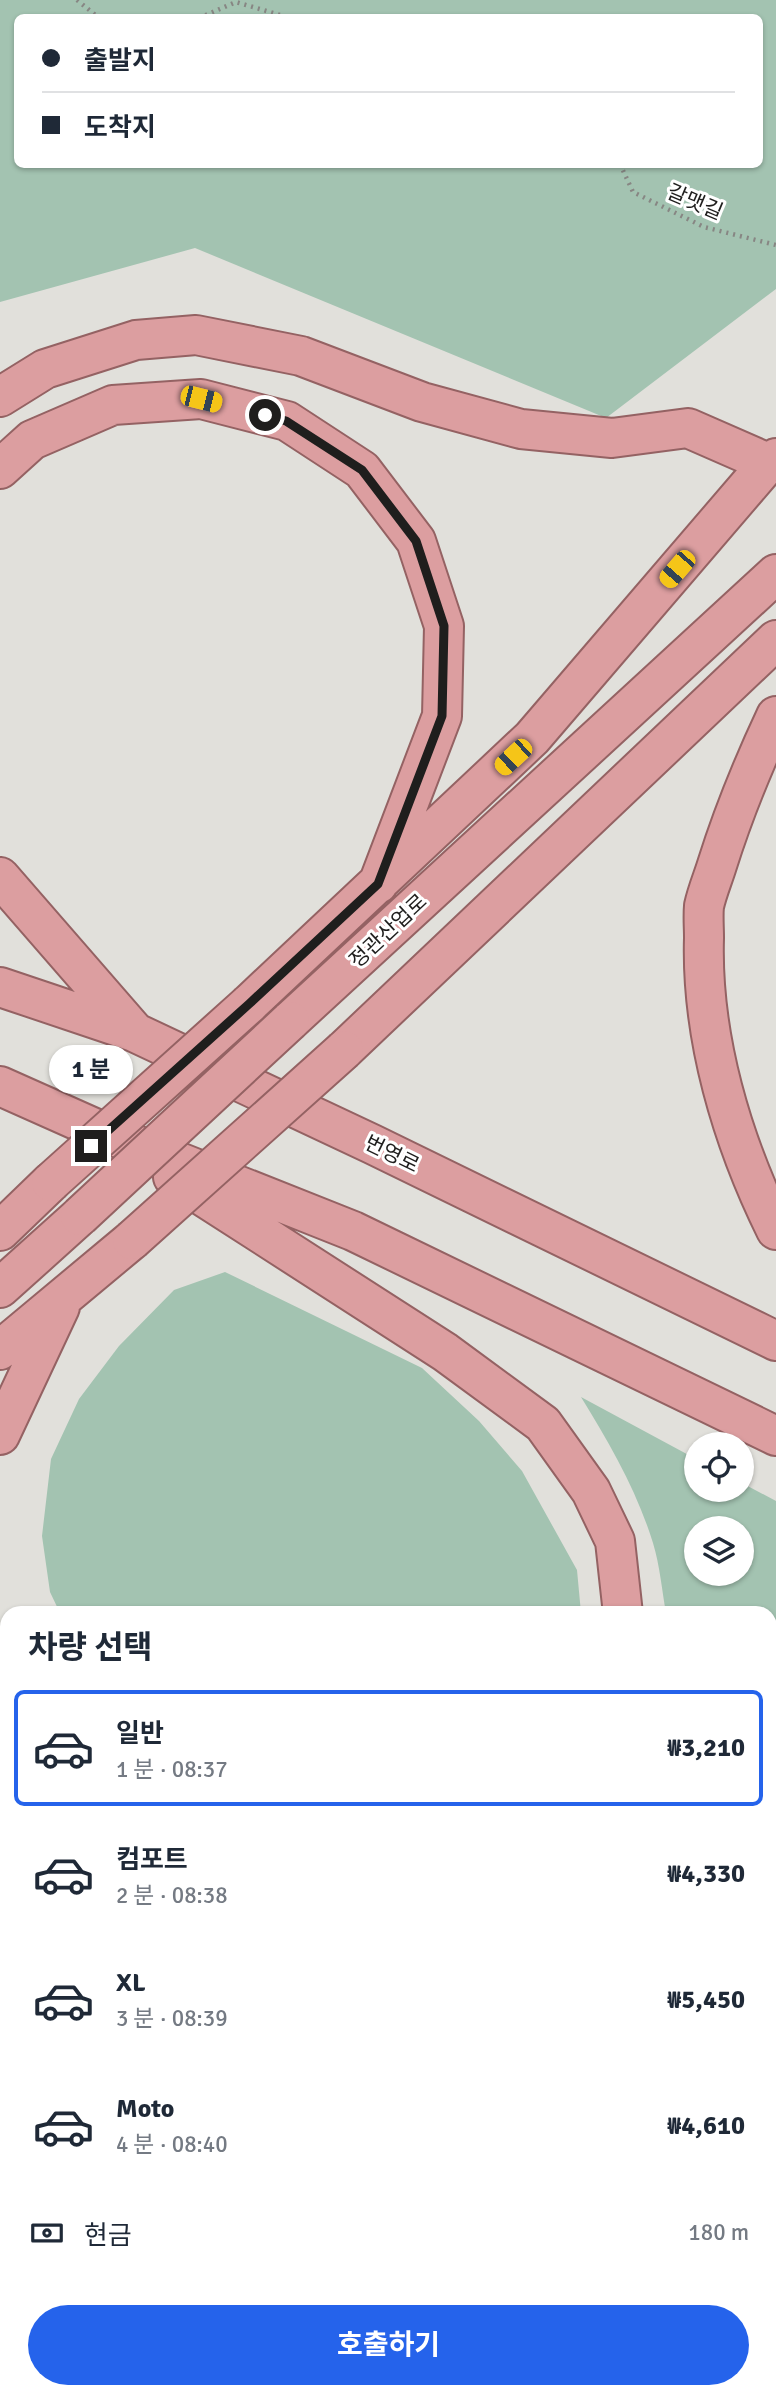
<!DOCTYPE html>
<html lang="ko">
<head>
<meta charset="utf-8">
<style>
  :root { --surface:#fff; --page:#f6f6f7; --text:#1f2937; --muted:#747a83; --line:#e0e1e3; --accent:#2563eb }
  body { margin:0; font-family:Signika,"Noto Sans KR",sans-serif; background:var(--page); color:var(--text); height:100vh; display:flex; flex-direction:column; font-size:26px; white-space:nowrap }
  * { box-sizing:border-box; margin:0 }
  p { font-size:23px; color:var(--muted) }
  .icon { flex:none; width:38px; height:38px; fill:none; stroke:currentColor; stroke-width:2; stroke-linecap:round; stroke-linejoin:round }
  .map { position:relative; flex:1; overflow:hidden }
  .details { position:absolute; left:0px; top:1606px; width:777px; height:793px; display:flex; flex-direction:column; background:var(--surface); border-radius:21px 21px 0 0; box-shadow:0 2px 5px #0004 }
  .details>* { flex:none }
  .hud { position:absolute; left:14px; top:14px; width:749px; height:154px; border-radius:10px; box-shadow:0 2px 5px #0004; display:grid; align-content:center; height:154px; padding:0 28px; background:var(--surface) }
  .controls { position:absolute; left:684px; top:1432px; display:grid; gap:14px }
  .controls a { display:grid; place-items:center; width:70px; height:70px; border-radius:50%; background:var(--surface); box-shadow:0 2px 5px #0004; font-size:35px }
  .end { position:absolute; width:32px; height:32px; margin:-16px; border:9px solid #1f1e1d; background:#fff; box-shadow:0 0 0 4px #fff }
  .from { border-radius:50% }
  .bubble { position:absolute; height:49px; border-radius:24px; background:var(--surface); box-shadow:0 2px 5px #0004; font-size:23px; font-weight:700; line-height:49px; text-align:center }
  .car { position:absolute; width:21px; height:42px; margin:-21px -10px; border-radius:9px; box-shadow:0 0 5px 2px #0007; background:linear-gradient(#f5c518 24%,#345 0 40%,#f5c518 0 76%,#345 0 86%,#f5c518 0) }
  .hud b { display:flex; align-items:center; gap:24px; height:66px; font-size:26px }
  .hud b+b { border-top:2px solid var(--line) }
  .hud i { width:18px; height:18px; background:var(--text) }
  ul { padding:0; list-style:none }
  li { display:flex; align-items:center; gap:21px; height:116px; margin:0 14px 10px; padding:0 14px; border:4px solid transparent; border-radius:10px }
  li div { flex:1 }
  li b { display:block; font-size:26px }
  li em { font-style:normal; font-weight:700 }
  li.current { border-color:var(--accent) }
  li>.icon { width:63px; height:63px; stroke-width:1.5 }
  h2 { padding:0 28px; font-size:32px; line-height:84px }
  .pay { display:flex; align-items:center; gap:18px; height:77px; padding:0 28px; font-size:26px }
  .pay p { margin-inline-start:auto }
  .cta { display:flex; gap:14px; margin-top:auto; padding:14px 28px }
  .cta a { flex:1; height:80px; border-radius:42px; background:var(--accent); color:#fff; font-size:28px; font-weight:700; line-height:80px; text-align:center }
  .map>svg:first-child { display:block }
</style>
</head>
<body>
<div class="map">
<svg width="776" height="2398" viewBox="0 0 776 2398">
  <rect width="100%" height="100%" fill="#e1e0db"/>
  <path fill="#a3c3b1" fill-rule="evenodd" d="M0,0H776V289L606,418L195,248L0,302ZM18,18H760V164H18Z
    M225,1272L422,1368L479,1421L522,1471L577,1570L581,1613H60L50,1592L42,1536L51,1459L79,1399L119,1346L174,1290Z
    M581,1397L696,1459V1489H742V1483L776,1501V1738L770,1739V1614L666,1613C662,1591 660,1566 653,1543C637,1491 610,1444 581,1397ZM696,1528H742V1573H696Z
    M776,2033V2398H0V2095L7,2101V2392H770V2034Z"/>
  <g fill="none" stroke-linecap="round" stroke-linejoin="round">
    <defs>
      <path id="trunk" d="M0,397L45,369L136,340L196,335L301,356L422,402L521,429L612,438L688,428L768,463
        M0,469L32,440L113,405L201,399L287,421L362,470L416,541L444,626L442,716L378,884
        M776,716C753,765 733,814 717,865C713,878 707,892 704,906C703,916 704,927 704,938C701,1037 732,1141 776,1230
        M0,877L133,1030
        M0,987L134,1032L372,1144L776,1341
        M249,1004L532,738L768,463L776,458
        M290,1021L776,574
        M344,1050L776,640
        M0,1086L101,1131L353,1231L776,1436
        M173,1177L445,1352L543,1424L591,1491L615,1541L623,1614
        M0,1231L51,1182
        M0,1288L80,1216
        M0,1350L132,1240
        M0,1435L60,1307
        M0,1706L7,1715
        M770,1780L776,1777
        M0,1868L7,1870"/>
    </defs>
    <use href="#trunk" stroke="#946263" stroke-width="42"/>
    <path stroke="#878683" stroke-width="4.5" stroke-dasharray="2 5" stroke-linecap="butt" d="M77,0L99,18
      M199,18L236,2L290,18
      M620,164L633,192L704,227L776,245"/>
    <use href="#trunk" stroke="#dc9ea0" stroke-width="38"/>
    <defs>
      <path id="trunk-bridge" d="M51,1182L249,1004
        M80,1216L290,1021
        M132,1240L344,1050"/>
    </defs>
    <use href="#trunk-bridge" stroke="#946263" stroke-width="42" stroke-linecap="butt"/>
    <use href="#trunk-bridge" stroke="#dc9ea0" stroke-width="38"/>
  </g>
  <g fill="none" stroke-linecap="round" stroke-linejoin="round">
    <path stroke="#1f1e1d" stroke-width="9" d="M91,1146L249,1004L378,884L442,716L444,626L416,541L362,470L286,421L265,415"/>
  </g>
  <g text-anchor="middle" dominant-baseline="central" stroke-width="6" stroke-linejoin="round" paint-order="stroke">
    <g font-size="21" fill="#1f1e1d" stroke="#fff">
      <text transform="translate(695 202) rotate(23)">갈맷길</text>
      <text transform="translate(388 931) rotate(-43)">정관산업로</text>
      <text transform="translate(392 1154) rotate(26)">번영로</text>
    </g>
  </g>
</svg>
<div class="controls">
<a><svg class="icon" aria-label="locate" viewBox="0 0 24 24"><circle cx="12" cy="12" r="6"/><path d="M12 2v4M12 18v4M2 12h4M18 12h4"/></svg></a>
<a><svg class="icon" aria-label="layers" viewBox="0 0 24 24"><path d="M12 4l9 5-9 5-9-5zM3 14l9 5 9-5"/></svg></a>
</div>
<i class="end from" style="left:265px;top:415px"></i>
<i class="end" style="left:91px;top:1146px"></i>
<div class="bubble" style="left:49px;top:1045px;width:84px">1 분</div>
<i class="car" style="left:201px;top:399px;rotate:104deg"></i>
<i class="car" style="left:677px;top:569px;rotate:221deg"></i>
<i class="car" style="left:513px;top:757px;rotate:227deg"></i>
<div class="hud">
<b><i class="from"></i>출발지</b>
<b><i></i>도착지</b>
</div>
<section class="details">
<h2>차량 선택</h2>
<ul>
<li class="current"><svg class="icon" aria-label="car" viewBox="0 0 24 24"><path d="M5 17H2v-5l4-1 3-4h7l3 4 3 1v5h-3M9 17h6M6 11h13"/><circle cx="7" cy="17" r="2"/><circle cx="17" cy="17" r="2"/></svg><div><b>일반</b><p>1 분 · 08:37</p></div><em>₩3,210</em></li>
<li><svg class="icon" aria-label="car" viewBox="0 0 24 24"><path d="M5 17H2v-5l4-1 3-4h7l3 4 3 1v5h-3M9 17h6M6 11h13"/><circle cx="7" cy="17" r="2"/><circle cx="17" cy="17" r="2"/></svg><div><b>컴포트</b><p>2 분 · 08:38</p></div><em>₩4,330</em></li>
<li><svg class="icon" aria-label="car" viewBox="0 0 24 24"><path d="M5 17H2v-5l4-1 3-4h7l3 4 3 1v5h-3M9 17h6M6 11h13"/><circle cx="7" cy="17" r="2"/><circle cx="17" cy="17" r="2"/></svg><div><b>XL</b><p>3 분 · 08:39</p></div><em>₩5,450</em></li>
<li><svg class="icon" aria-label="car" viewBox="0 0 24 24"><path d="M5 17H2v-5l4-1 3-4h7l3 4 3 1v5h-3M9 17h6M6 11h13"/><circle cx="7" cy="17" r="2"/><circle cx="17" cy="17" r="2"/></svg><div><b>Moto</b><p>4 분 · 08:40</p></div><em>₩4,610</em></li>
</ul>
<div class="pay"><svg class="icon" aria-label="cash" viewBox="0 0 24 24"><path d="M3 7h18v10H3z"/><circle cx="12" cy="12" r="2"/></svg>현금<p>180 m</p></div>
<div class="cta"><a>호출하기</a></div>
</section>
</div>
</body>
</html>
